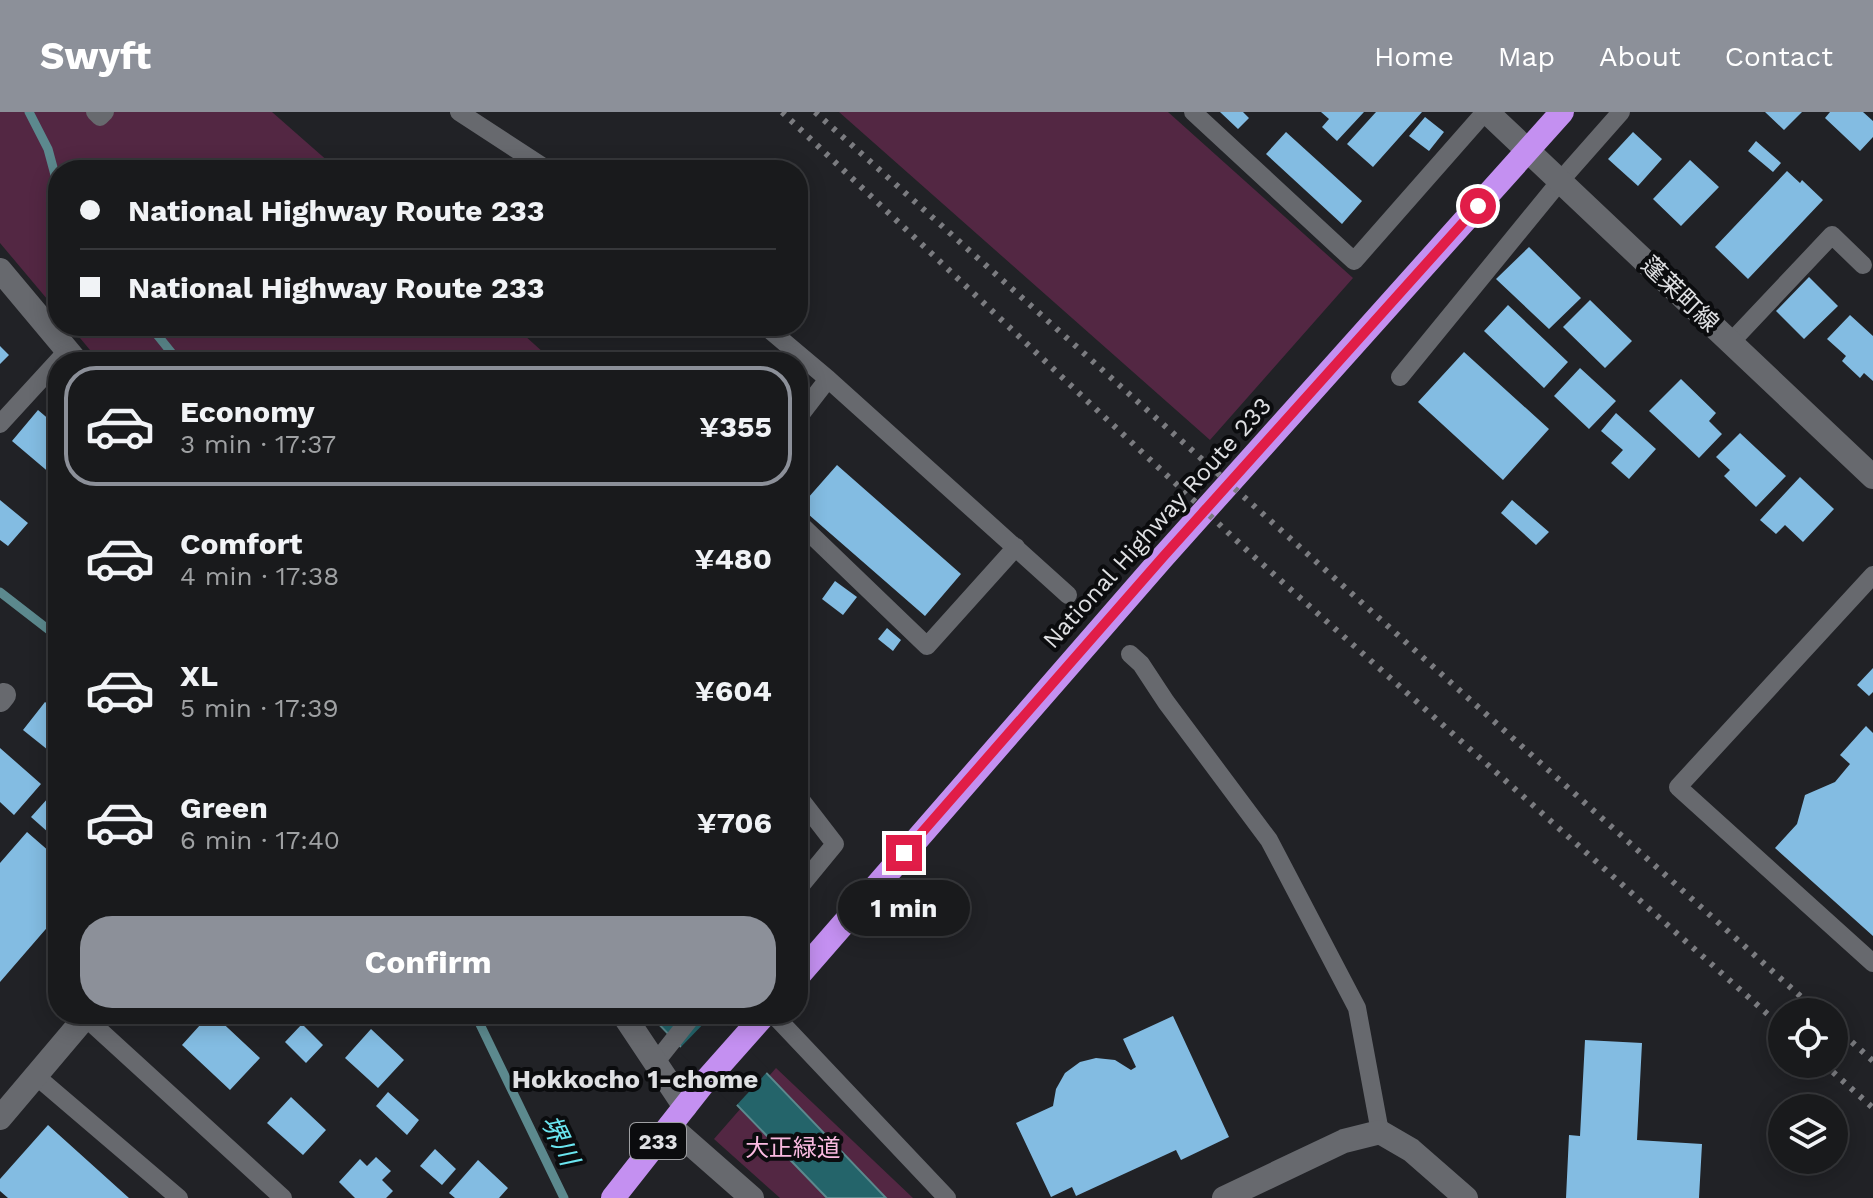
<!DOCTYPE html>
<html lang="en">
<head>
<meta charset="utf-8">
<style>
  :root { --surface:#191a1c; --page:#262729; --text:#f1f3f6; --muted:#9fa1a3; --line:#37383b; --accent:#8c9099 }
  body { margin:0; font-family:"Work Sans","Noto Sans JP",sans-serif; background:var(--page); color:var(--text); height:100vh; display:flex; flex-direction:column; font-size:30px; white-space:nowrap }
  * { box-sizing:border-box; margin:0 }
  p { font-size:26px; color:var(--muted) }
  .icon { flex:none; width:44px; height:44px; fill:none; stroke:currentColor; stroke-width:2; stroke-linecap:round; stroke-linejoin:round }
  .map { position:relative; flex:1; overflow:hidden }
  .drawer { position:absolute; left:48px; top:240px; width:760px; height:672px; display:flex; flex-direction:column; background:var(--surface); border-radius:32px; box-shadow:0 4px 20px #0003,0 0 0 2px var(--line) }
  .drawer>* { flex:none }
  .hud { position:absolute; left:48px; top:48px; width:760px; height:176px; border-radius:32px; box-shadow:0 4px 20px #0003,0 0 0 2px var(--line); display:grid; align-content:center; height:176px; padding:0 32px; background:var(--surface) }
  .controls { position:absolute; left:1768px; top:886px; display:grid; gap:16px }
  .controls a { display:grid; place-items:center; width:80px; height:80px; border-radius:50%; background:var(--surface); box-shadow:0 4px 20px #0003,0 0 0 2px var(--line); font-size:40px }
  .end { position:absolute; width:36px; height:36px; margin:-18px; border:10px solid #e11d48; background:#fff; box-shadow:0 0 0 4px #fff }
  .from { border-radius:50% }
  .bubble { position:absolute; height:56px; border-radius:28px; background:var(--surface); box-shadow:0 4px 20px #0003,0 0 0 2px var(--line); font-size:26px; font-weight:700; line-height:56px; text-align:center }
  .hud b { display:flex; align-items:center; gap:28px; height:76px; font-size:30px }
  .hud b+b { border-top:2px solid var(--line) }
  .hud i { width:20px; height:20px; background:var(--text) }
  ul { padding:14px 0 0; list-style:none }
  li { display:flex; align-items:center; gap:24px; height:120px; margin:0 16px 12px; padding:0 16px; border:4px solid transparent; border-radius:32px }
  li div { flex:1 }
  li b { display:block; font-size:30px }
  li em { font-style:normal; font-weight:700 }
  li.current { border-color:var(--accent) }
  li>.icon { width:72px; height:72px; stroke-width:1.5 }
  .cta { display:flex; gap:16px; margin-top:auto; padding:16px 32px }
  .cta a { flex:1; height:92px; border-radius:32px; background:var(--accent); color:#fff; font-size:32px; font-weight:700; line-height:92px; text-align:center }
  header { display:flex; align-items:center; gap:48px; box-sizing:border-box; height:112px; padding:0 40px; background:var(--accent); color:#fff }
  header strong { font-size:38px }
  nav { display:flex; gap:44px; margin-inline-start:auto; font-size:28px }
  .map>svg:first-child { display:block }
</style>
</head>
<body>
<header>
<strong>Swyft</strong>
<nav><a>Home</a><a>Map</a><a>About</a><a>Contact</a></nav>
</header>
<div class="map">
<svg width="1873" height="1086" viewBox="0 0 1873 1086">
  <rect width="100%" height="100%" fill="#212226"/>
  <path fill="#532743" d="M0,0H272L338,58H58V200L0,131Z
    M839,0H1168L1353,166L1210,328Z
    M70,214H514L554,250H100Z
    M776,956L913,1086H780L714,1027Z"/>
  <path fill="#24646a" stroke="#5c898e" stroke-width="2" d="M649,902H710L886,1086H827Z"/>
  <path fill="#212226" d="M713,902H716L769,958L734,996L678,938Z"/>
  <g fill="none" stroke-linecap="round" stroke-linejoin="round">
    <path stroke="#5c898e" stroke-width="9" d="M29,0L48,37L58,74
      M150,214L179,250
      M0,480L58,525
      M475,902L564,1086"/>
  </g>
  <path fill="#83bce2" d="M1220,0H1243L1249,6L1238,17Z
    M1321,0H1364L1337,29L1322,15L1329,7Z
    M1376,0H1422L1373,55L1347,32Z
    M1765,0H1802L1784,18Z
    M1830,0H1863L1873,9V25L1860,39L1825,6Z
    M1425,5L1444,20L1429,39L1409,24Z
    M1286,20L1362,89L1342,112L1266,42Z
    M1633,20L1662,47L1638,74L1608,47Z
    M1756,29L1781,51L1773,60L1748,39Z
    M1690,48L1719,75L1681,114L1653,87Z
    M1787,59L1800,71L1802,68L1823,88L1748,167L1715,135Z
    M1529,135L1581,186L1549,217L1496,167Z
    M1809,165L1838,194L1804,227L1776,199Z
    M1590,188L1632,229L1605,256L1563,215Z
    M1508,193L1568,250L1544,276L1484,219Z
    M1850,203L1873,224V269L1864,261L1860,266L1842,249L1846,244L1827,227Z
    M0,234L9,243L0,252Z
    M1464,240L1549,317L1503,368L1418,290Z
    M1580,256L1616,289L1589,317L1554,284Z
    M1681,267L1716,301L1709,309L1722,322L1699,346L1649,299Z
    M38,298L58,315V368L12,329Z
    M1616,301L1656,337L1629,367L1611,351L1623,338L1601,319Z
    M1740,321L1786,364L1756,395L1724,364L1730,358L1716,345Z
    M837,353L961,462L925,504L800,395Z
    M1800,365L1834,397L1803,430L1785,413L1776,422L1760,408Z
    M0,388L28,411L8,434L0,428Z
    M1512,388L1549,420L1536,433L1501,401Z
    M798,432L807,440L798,450Z
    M835,469L857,485L843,503L822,487Z
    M887,516L901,528L893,539L878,527Z
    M1873,556V580L1869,584L1857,573Z
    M45,590L58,600V646L23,618Z
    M1866,614L1873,621V824L1775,736L1797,712L1805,683L1835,670L1850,652L1840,643Z
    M0,636L41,672L14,703L0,690Z
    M58,675V729L31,705Z
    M27,720L58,747V803L0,870V751Z
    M210,902H213L260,946L230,978L182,933Z
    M1173,904L1229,1025L1181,1048L1176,1038L1076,1084L1072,1075L1051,1085L1016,1011L1053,994L1056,977L1065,961L1080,950L1096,946L1115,948L1131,958L1136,955L1123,927Z
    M302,912L323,933L306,951L285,930Z
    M371,917L404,948L378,976L345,946Z
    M1585,928L1642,931L1637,1028L1702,1032L1699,1086H1566L1569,1023L1580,1024Z
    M388,980L419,1008L407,1023L376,994Z
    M291,985L326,1018L303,1043L267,1011Z
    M48,1013L129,1086H8L0,1079V1067Z
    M435,1037L456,1057L442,1073L420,1054Z
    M376,1045L391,1059L382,1068L393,1079L386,1086H355L339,1070L360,1047L367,1054Z
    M478,1048L508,1076L499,1086H455L449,1081Z"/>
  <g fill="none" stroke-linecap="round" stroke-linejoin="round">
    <path stroke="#67696e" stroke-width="18" d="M95,0L100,5L105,0
      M459,0L548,58
      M1193,0L1354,149L1485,0
      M765,214L828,267L1068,483
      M1731,230L1832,123L1863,153
      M1400,265L1561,68L1621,0
      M798,306L828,267
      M0,312L67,239
      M798,410L927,534L1016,435
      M1873,463L1678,675L1873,851
      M1130,542L1141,552L1166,590L1269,728L1357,896L1380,1020
      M798,684L835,732L798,777
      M773,902L947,1086
      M85,905L283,1086
      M655,951L694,902
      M36,964L179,1086"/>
    <path stroke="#67696e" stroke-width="24" d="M0,158L77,250
      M0,588L4,583
      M623,902L685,995
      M0,1006L88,902
      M670,1014L752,1086
      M1224,1086L1344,1029L1380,1020L1411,1038L1466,1086"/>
    <path stroke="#67696e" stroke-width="24" d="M1487,0L1873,365"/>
    <path stroke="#c490f1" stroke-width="24" d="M798,864L1163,445L1562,0
      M613,1086L702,973L765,902"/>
    <path stroke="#7b7c80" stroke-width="6" stroke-dasharray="4 8" stroke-linecap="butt" d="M782,0L1082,284L1251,442L1782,915
      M815,0L1818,900
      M1834,914L1873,949
      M1824,952L1873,996"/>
  </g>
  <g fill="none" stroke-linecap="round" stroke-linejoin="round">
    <path stroke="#e11d48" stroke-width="10" d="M904,741L1163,445L1478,94"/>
  </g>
  <g text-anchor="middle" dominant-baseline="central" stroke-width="8" stroke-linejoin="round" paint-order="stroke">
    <rect fill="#0b0c0e" stroke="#9fa0a3" stroke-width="2" x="630" y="1011" width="56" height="36" rx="6"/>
    <g font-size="22" font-weight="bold" fill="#dfe0e3">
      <text x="658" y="1029">233</text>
    </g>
    <g font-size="24" fill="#dfe0e3" stroke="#0b0c0e">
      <text transform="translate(1680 182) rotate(44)">蓬莱町線</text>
      <text transform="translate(1157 411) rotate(-48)">National Highway Route 233</text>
    </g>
    <g font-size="24" fill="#fabae0" stroke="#0b0c0e">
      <text x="793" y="1036">大正緑道</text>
    </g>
    <g font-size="26" font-weight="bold" fill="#dfe0e3" stroke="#0b0c0e">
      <text x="635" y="967">Hokkocho 1-chome</text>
    </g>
    <g font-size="26" font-style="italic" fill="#6be6f1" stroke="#0b0c0e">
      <text transform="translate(560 1028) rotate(64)">堺川</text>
    </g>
  </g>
</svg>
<div class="controls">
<a><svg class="icon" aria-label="locate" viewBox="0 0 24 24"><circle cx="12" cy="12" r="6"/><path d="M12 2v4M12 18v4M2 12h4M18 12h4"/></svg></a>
<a><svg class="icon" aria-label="layers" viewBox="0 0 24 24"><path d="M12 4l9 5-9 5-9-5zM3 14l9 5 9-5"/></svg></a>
</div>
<i class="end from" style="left:1478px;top:94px"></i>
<i class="end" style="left:904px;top:741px"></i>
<div class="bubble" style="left:838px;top:768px;width:132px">1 min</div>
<div class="hud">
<b><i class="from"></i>National Highway Route 233</b>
<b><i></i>National Highway Route 233</b>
</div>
<section class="drawer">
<ul>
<li class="current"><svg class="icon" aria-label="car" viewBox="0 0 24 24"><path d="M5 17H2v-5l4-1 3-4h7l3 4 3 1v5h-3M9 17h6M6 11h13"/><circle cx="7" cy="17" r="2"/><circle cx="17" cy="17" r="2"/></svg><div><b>Economy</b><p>3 min · 17:37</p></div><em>¥355</em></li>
<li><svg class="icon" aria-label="car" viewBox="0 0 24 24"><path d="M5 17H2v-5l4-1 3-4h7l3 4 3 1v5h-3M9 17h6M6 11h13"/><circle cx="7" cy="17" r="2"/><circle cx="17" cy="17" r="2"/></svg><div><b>Comfort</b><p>4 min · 17:38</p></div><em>¥480</em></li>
<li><svg class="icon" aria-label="car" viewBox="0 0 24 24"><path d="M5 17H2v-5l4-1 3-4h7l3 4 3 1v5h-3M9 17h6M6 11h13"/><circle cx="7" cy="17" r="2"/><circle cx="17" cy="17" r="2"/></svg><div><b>XL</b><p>5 min · 17:39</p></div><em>¥604</em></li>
<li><svg class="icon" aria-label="car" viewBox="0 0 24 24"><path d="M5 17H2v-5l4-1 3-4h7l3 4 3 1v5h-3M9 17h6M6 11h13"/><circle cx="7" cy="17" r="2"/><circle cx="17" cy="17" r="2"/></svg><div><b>Green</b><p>6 min · 17:40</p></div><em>¥706</em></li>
</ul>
<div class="cta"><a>Confirm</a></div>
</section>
</div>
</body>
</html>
